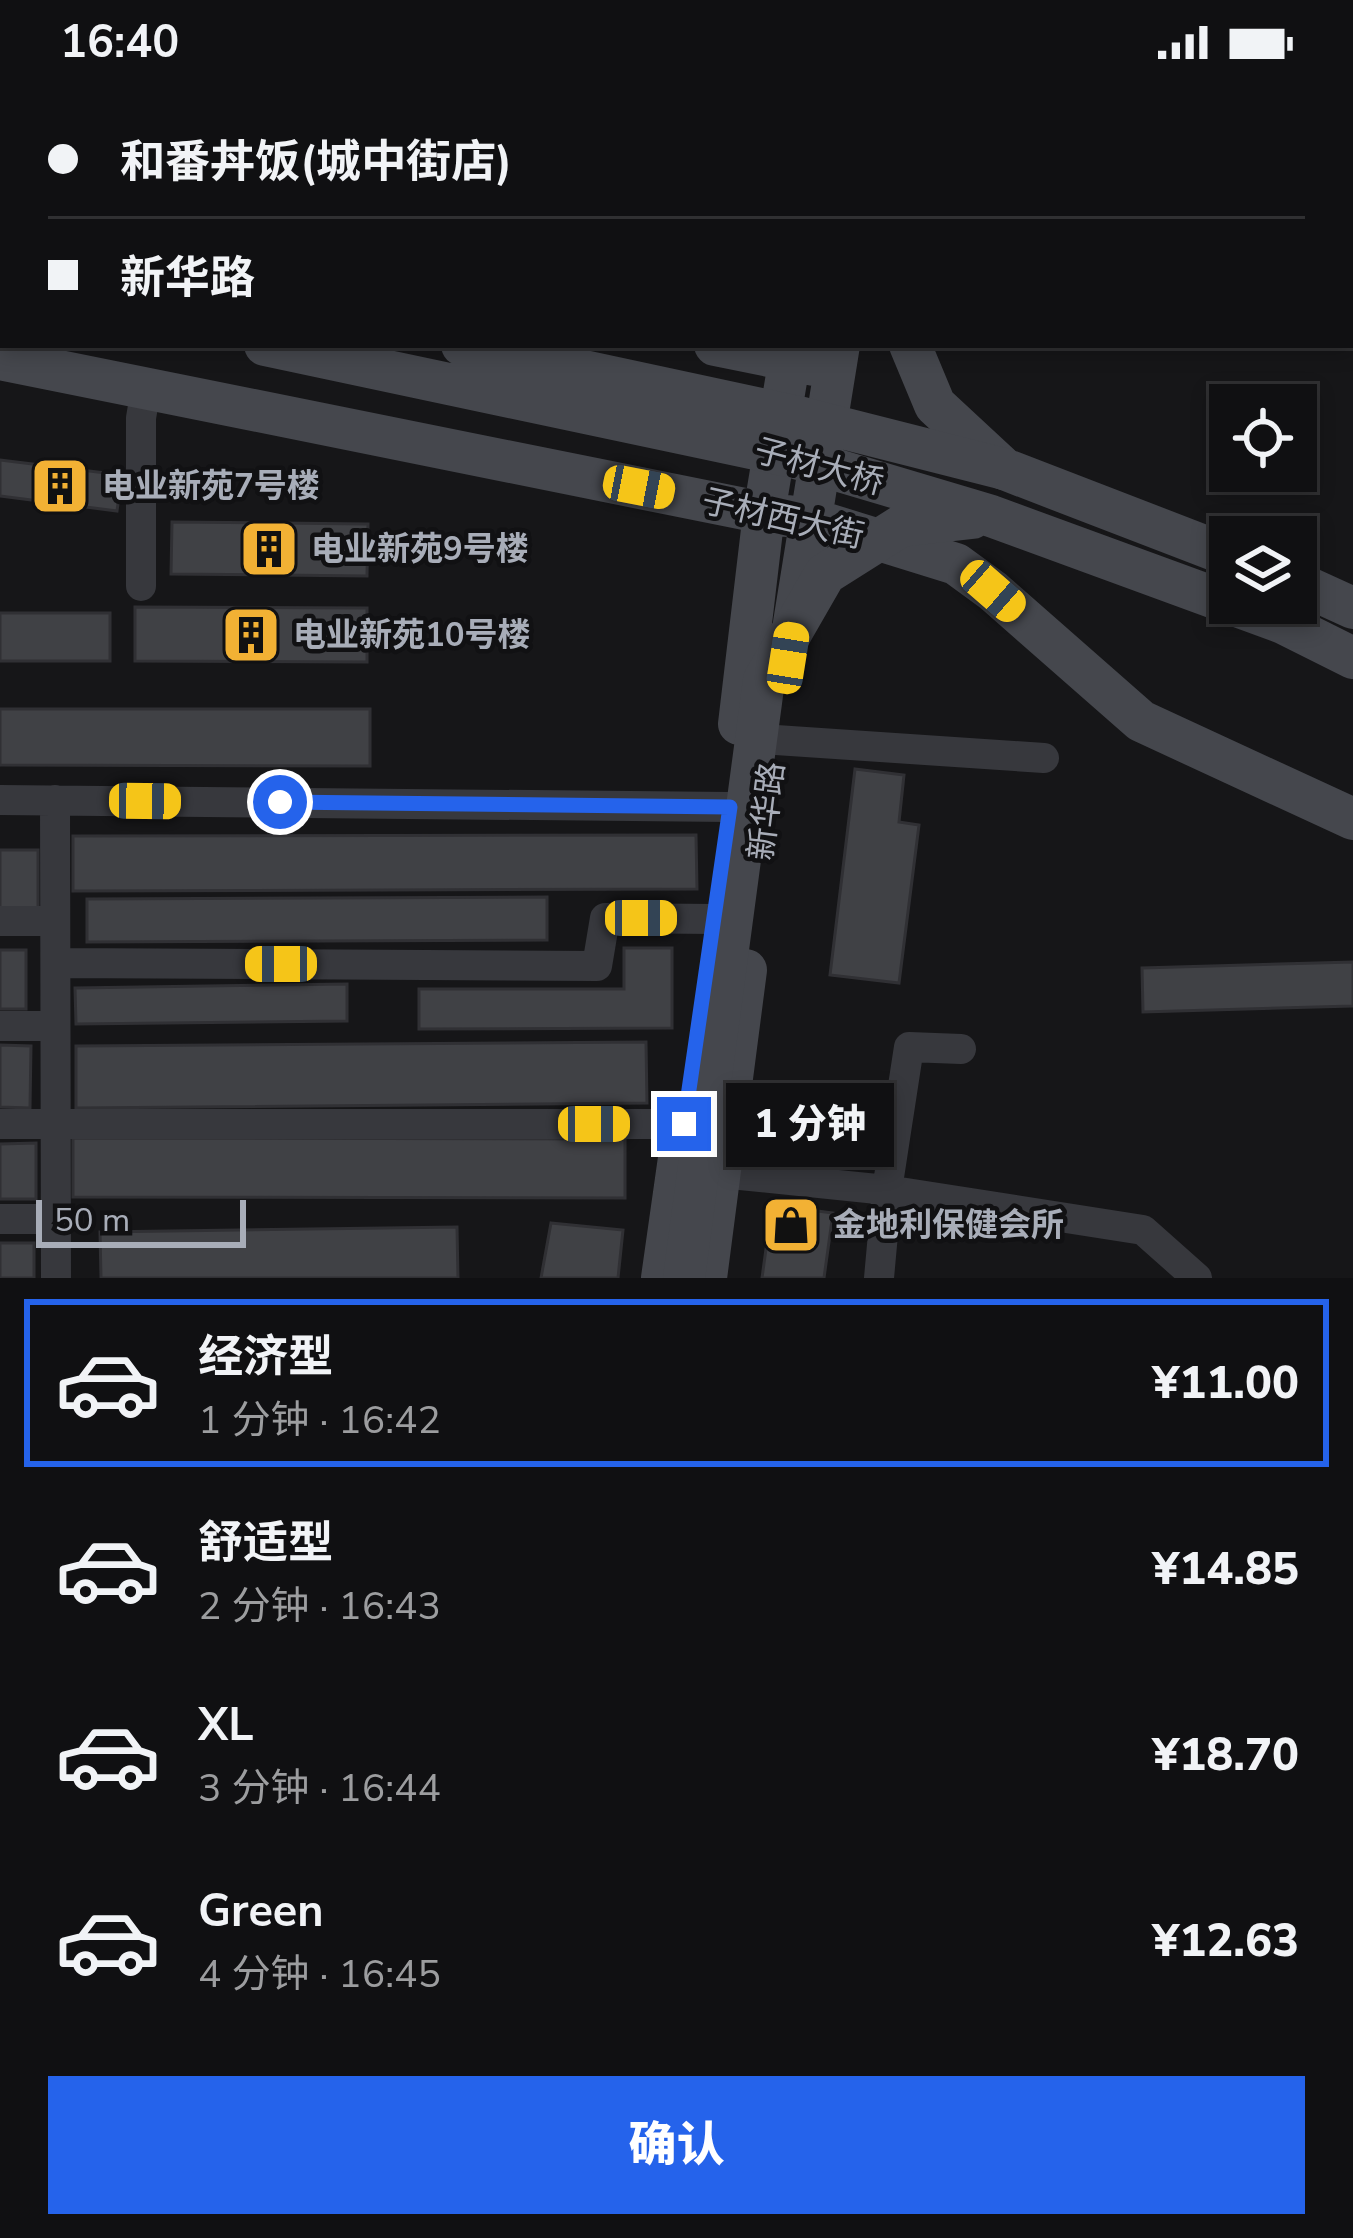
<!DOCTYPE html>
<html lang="zh">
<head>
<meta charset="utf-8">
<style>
  :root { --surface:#101012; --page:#1e1e20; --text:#f1f3f6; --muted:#9c9d9f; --line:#303032; --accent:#2563eb }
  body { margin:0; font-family:"Nunito Sans","Noto Sans SC",sans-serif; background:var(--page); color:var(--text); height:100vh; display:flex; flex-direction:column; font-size:45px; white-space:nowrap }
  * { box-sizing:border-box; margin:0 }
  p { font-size:39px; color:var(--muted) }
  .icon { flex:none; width:66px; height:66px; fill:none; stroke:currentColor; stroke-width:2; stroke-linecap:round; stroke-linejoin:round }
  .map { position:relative; height:1194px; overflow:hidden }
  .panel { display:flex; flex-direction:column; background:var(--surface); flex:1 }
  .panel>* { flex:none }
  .top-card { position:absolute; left:0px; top:0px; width:1353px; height:264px; box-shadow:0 6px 18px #0003,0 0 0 3px var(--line); display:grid; align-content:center; height:264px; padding:0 48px; background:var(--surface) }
  .buttons { position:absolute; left:1209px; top:300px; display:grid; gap:24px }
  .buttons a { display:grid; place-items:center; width:108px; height:108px; border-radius:0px; background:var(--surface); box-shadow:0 6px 18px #0003,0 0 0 3px var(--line); font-size:60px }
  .scale { position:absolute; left:36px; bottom:30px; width:210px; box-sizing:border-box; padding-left:12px; border:6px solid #a8adb8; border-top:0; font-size:33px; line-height:42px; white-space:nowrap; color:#a8adb8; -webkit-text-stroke:9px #111113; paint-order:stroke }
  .end { position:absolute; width:54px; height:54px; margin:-27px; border:15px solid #2563eb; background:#fff; box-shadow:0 0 0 6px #fff }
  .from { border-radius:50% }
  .bubble { position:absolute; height:84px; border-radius:0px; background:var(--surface); box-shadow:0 6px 18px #0003,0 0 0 3px var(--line); font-size:39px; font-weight:800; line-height:84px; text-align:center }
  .car { position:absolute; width:36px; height:72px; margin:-36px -18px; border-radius:15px; box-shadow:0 0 9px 3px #0007; background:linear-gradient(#f5c518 24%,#345 0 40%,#f5c518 0 76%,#345 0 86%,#f5c518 0) }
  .top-card b { display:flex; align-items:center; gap:42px; height:114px; font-size:45px }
  .top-card b+b { border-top:3px solid var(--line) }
  .top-card i { width:30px; height:30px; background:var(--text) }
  ul { padding:21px 0 0; list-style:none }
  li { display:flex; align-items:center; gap:36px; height:168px; margin:0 24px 18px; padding:0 24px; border:6px solid transparent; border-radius:0px }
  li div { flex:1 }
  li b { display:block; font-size:45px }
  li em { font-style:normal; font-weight:800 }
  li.on { border-color:var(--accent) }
  li>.icon { width:108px; height:108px; stroke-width:1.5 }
  .primary-button { display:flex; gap:24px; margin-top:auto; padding:24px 48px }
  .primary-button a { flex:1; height:138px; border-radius:0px; background:var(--accent); color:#fff; font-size:48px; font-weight:800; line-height:138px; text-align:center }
  .status { display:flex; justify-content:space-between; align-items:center; height:84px; padding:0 60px; background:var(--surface); direction:ltr }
  .status svg { height:33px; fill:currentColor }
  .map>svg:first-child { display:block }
</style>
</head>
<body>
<div class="status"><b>16:40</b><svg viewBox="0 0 49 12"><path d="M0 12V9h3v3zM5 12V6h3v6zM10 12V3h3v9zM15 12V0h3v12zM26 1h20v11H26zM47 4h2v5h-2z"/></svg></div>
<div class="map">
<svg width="1353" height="1194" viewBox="0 0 1353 1194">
  <rect width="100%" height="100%" fill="#161618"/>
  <path fill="#404145" stroke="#303034" stroke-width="3" d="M0,376L122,391L117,427L0,412Z
    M172,438L368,440L367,492L171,490Z
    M135,523L367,524V578L135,577Z
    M0,529H110V577H0Z
    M0,625H370V682L0,681Z
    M855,685L904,691L899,738L919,741L899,899L830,891Z
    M696,751L697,805L73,807V752Z
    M0,766H38V824H0Z
    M547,813V856L87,858V815Z
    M624,864H672V944L419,945V905H624Z
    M0,866H26V925H0Z
    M1353,878V922L1143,928L1142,884Z
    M347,900V937L76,940L75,904Z
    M646,958L647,1019L76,1024V962Z
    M0,961L31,962L30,1024L0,1023Z
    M73,1054L625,1055V1114L73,1113Z
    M36,1059V1115H0V1060Z
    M772,1121L833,1129L824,1194H762Z
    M551,1139L623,1146L618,1194H541Z
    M457,1143L458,1194H101L100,1148Z
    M0,1159H34V1194H0Z"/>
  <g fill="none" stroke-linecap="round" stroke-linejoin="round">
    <path stroke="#37383d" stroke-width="30" d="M227,3V0
      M141,502V334L146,304
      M776,656L1044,674
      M0,716L730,723
      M55,716L56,1194
      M0,837H55
      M56,879L597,882L605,834L714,835
      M0,942H55
      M0,1040H684
      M720,1089L887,1106L1143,1146L1197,1194
      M0,1135H56
      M879,1194L887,1106L909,963L961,965"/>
    <path stroke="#45474d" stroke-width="42" d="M825,3L826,0
      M872,3V0
      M911,3L912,0
      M0,112L3,113
      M0,162H3
      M0,205L3,206
      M715,261L814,281
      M910,261L935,321L1004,385
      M0,275L764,429L811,435L956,480L993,507L1141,637L1353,735
      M1296,498L1353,524
      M794,539L839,261
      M739,640L764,429L792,261
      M662,1194L682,1053
      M706,1194L746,886"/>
    <path stroke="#45474d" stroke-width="42" d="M265,261L793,373L991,432L1283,539L1353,574
      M462,261L803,334L1004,385L1230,472
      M684,1194L764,596L825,490L901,442L972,434"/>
  </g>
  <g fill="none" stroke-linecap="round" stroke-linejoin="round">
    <path stroke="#2563eb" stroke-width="15" d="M280,718L730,723L684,1040"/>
  </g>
  <defs>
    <symbol id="building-square" viewBox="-11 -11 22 22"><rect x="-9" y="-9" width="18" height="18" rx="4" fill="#f2b134" stroke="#111113"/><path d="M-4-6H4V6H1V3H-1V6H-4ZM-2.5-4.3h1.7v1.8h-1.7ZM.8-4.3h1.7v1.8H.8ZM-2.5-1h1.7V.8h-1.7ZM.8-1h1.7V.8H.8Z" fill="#111"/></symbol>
    <symbol id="shop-square" viewBox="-11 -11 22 22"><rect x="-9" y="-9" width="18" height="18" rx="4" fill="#f2b134" stroke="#111113"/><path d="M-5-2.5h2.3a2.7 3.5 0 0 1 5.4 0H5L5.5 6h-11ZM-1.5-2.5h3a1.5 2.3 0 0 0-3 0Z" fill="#111"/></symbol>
  </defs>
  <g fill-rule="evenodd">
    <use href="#building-square" x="27" y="369" width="66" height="66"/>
    <use href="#building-square" x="236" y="432" width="66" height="66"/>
    <use href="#building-square" x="218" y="518" width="66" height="66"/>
    <use href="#shop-square" x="758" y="1108" width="66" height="66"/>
  </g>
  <g text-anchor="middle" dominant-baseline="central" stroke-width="9" stroke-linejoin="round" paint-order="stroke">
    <g font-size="33" fill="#a8adb8" stroke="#111113">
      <text transform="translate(819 383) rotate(15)">子材大桥</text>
      <text transform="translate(783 435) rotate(13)">子材西大街</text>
      <text transform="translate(767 727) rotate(-83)">新华路</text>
    </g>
    <g font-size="33" font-weight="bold" fill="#a8adb8" stroke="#111113" text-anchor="start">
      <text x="102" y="402">电业新苑7号楼</text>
      <text x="311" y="465">电业新苑9号楼</text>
      <text x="293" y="551">电业新苑10号楼</text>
      <text x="833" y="1141">金地利保健会所</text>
    </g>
  </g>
</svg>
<div class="buttons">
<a><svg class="icon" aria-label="locate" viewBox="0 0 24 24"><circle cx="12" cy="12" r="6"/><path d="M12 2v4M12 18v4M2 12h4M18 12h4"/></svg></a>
<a><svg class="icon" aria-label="layers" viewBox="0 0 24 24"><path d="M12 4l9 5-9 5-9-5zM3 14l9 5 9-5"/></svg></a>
</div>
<div class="scale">50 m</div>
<i class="end from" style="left:280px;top:718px"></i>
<i class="end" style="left:684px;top:1040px"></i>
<div class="bubble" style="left:726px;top:999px;width:168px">1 分钟</div>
<i class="car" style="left:639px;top:403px;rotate:101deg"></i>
<i class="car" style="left:993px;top:507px;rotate:131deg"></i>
<i class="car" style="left:788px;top:574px;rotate:9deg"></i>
<i class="car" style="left:145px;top:717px;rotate:91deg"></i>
<i class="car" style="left:641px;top:834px;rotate:90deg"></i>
<i class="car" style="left:281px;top:880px;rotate:270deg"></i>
<i class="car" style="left:594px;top:1040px;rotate:90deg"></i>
<div class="top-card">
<b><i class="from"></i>和番丼饭(城中街店)</b>
<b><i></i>新华路</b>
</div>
</div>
<section class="panel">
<ul>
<li class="on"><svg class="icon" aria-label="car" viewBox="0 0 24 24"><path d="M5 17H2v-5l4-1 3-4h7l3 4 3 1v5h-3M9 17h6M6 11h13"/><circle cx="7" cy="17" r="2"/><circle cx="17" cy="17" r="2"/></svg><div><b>经济型</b><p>1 分钟 · 16:42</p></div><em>¥11.00</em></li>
<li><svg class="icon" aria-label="car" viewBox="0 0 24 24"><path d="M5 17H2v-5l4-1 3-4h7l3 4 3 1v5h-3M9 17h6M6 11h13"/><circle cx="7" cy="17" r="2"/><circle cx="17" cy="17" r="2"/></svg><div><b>舒适型</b><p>2 分钟 · 16:43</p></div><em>¥14.85</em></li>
<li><svg class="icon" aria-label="car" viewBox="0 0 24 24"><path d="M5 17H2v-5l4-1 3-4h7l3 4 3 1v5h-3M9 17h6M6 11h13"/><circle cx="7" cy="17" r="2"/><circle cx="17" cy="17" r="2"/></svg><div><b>XL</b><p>3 分钟 · 16:44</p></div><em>¥18.70</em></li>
<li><svg class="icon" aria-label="car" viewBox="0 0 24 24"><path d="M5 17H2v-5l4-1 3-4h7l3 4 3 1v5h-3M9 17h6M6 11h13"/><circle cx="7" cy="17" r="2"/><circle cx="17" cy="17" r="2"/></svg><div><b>Green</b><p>4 分钟 · 16:45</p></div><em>¥12.63</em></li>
</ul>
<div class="primary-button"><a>确认</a></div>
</section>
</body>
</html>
